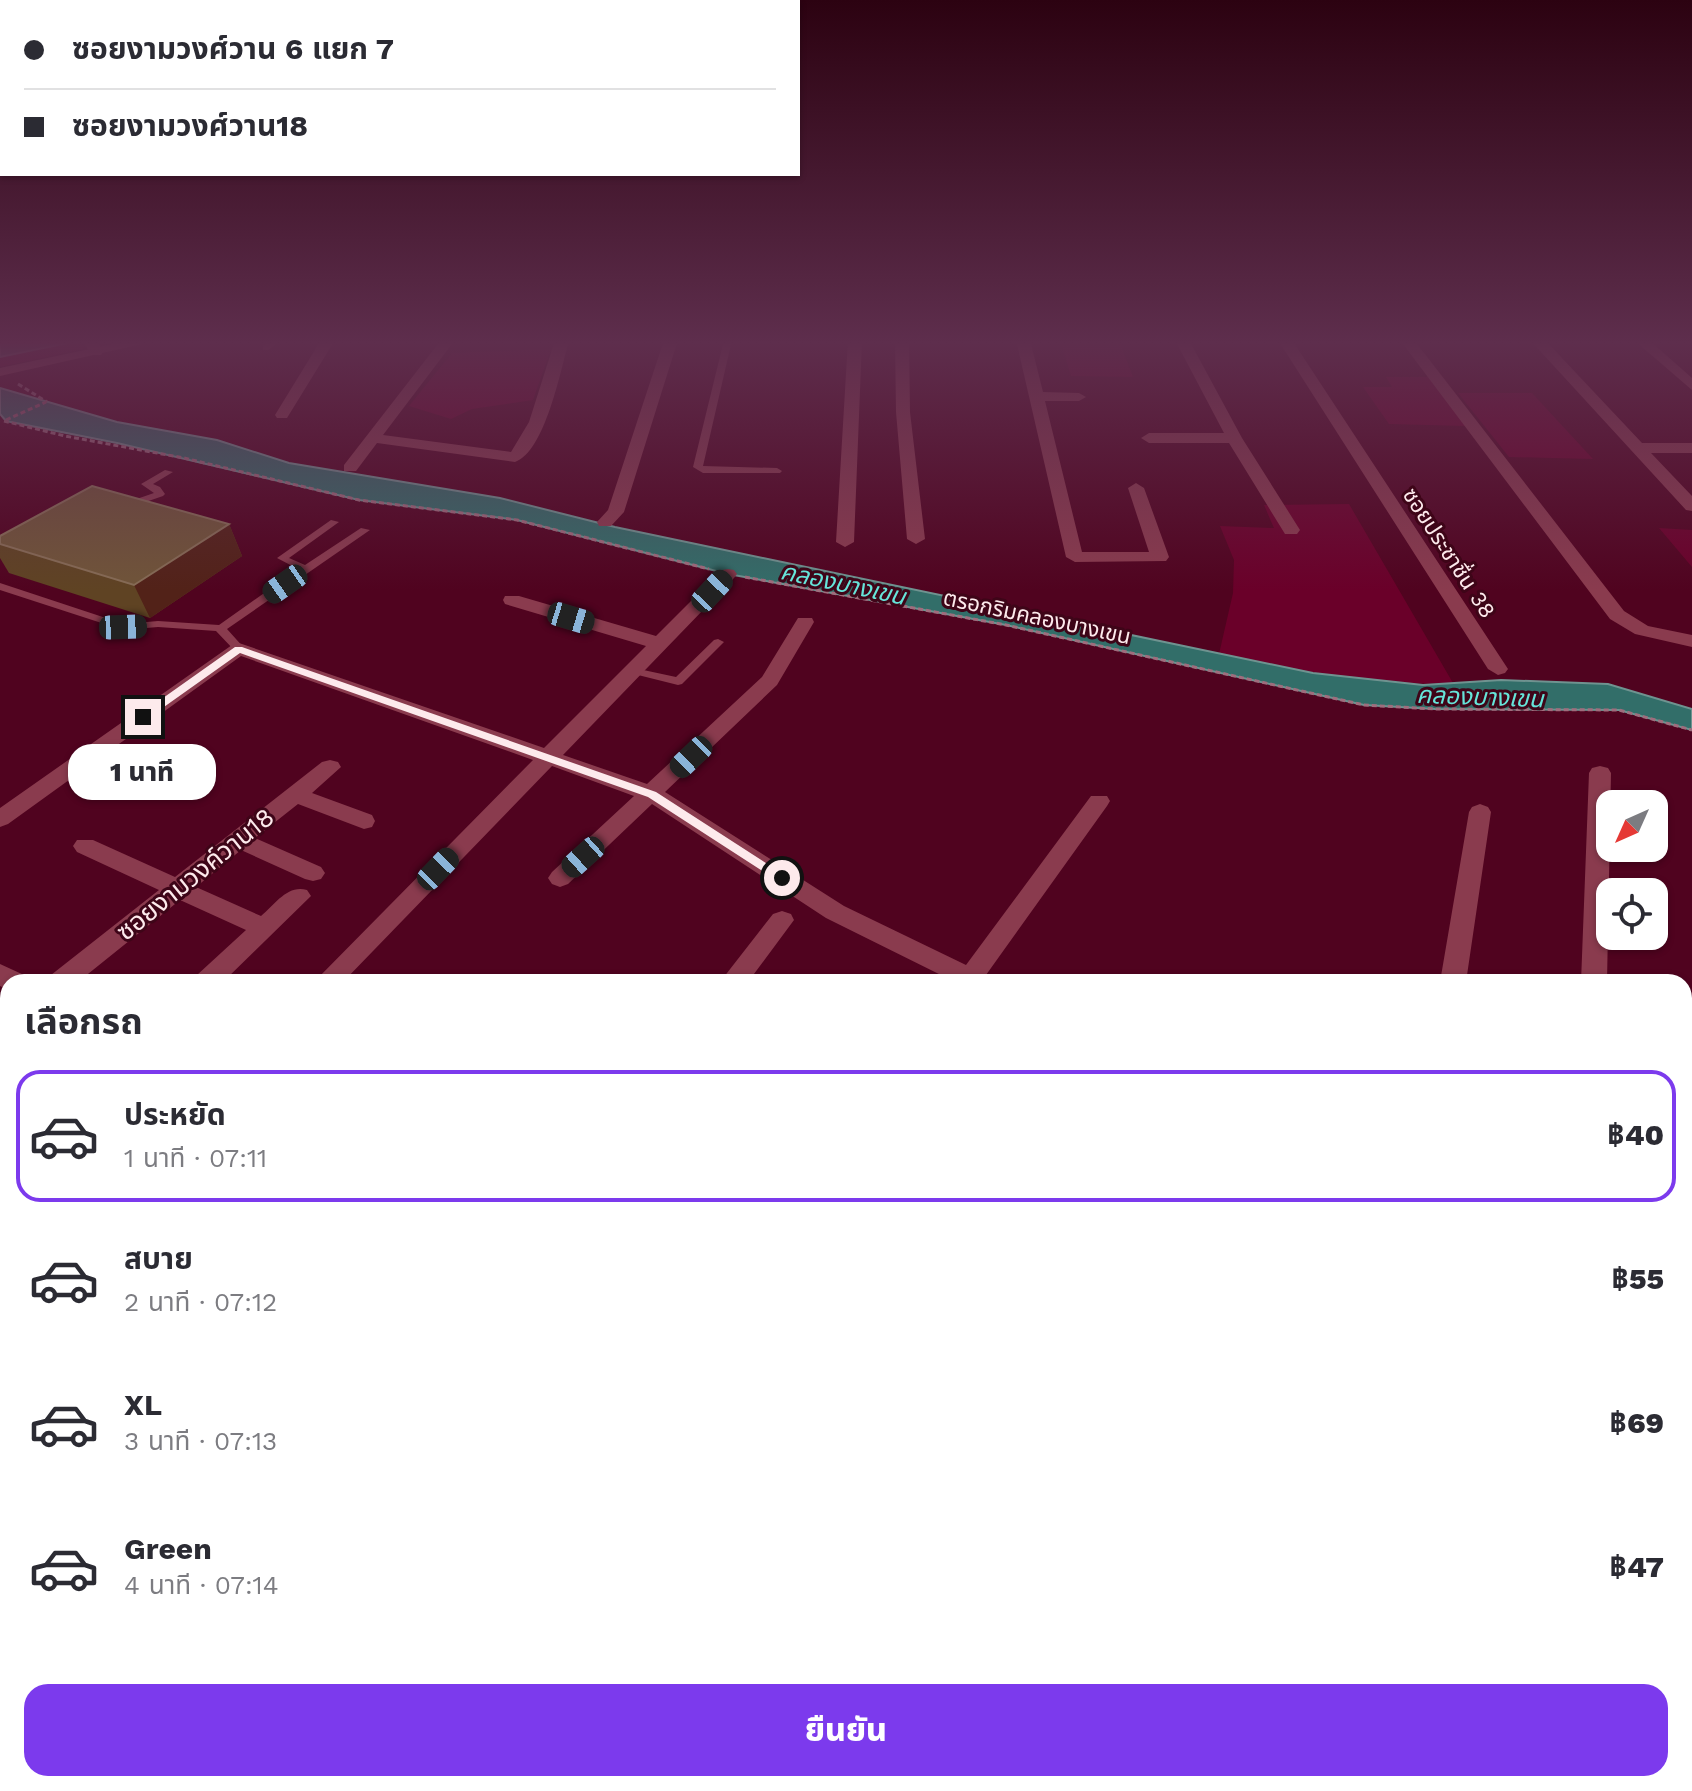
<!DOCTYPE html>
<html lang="th">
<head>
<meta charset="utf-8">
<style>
  :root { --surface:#fff; --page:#f2f2f3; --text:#2b2b33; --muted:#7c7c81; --line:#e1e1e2; --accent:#7c3aed }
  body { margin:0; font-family:"Work Sans","Noto Sans Thai",sans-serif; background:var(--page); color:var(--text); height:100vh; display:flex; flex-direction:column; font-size:30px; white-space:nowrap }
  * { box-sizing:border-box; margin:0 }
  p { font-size:26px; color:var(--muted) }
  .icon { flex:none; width:44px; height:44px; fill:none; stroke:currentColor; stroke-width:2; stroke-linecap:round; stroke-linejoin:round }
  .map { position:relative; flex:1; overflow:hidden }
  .sheet { position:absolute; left:0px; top:974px; width:1692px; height:818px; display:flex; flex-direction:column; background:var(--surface); border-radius:24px 24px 0 0; box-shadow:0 2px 6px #0004 }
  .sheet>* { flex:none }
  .guide { position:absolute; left:0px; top:0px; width:800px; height:176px; box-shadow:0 2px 6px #0004; display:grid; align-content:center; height:176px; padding:0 24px; background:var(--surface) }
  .needle { width:52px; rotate:225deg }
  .fabs { position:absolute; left:1596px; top:790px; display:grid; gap:16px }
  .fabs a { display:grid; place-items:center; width:72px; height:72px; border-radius:16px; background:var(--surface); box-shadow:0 2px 6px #0004; font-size:40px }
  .end { position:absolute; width:36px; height:36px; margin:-18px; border:10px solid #fdeaec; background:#111; box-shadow:0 0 0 4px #111 }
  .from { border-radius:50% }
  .bubble { position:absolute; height:56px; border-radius:24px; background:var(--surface); box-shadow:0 2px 6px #0004; font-size:26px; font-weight:800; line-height:56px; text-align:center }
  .car { position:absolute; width:24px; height:48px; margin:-24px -12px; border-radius:10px; box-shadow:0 0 6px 2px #0007; background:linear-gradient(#222 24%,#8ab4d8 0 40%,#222 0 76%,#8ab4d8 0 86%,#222 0) }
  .guide b { display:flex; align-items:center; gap:28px; height:76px; font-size:30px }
  .guide b+b { border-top:2px solid var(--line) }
  .guide i { width:20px; height:20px; background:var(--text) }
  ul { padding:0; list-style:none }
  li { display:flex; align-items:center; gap:24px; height:132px; margin:0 16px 12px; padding:0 8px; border:4px solid transparent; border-radius:24px }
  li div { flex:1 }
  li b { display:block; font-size:30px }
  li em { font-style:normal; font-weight:800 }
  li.selected { border-color:var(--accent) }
  li>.icon { width:72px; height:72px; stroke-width:1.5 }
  h2 { padding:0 24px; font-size:36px; line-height:96px }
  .action { display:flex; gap:16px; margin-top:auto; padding:16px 24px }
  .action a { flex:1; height:92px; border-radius:24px; background:var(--accent); color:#fff; font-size:32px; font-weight:800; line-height:92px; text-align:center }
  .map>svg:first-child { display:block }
</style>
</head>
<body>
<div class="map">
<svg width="1692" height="1791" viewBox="0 0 1692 1791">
  <rect width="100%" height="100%" fill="#50031f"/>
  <path fill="#6a0029" d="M1060,340H1119L1133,377L1071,376Z
    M79,341L83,349L0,367V357Z
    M551,349L533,400L472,409L451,419L409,406L452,353Z
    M1386,377H1429L1466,426L1389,424L1363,387H1392Z
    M1458,393H1532L1593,459L1509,457Z
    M1349,504L1453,683C1375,687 1295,670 1219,654L1233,593L1234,560L1220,526L1274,528L1264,505Z
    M1659,528L1692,530V567Z"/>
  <path fill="#326e69" stroke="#6f9390" stroke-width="2" d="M5,340H82L0,357V341Z
    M0,388L117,422L217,440L289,463L500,498L615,527L1313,673L1423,685L1501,680L1608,684L1692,709V730L1619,710L1435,709L1364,705L1006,625L728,574L517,520L359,500L117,443L6,421L0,414Z"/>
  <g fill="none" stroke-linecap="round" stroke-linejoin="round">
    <path stroke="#9f6d7d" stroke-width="3" stroke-dasharray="5 3" stroke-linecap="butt" d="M18,384L47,402
      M6,420L46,402
      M4,421L65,436L184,458L359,500L517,520L709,569
      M745,577L1006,625L1364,705L1435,709L1619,710L1692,730"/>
    <path fill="#8a3b4e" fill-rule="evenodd" d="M270,340H279L269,350H263V346Z
      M724,340H732L703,466L777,468L782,471L780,473H703L693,467Z
      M165,470L173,472L153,484L160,487L165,494L163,496L134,506H128V502L154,493L141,484Z
      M331,520L339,522L289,558L305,565L361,528L370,530L227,629L245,649L239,652L235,651L216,631L158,627L123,630L0,590V583L124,624L158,621L219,625L298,569L277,558Z
      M718,639L724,642L682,684L678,685L634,674L628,671L634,668L676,677L714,640Z
      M674,1784H699L696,1791H671Z
      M1091,1784H1123L1126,1791H1094Z
      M1266,1784H1290L1289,1791H1265Z"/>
    <path fill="#8a3b4e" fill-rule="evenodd" d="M83,340H97L103,352L101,355H91Z
      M321,340H335L287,418H277L275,415Z
      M441,340H455L383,435L511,452L529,422L555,340H569C561,369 545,452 515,462L377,443L356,471H344V465Z
      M664,340H678L624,512L611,526H599L597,522L608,510Z
      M848,340H862L854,542L845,547L836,542Z
      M895,340H909L910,412L925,539L916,544L907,539L896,412Z
      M1016,340H1030L1043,392L1079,393L1086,397L1079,401H1045L1082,552H1149L1128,488L1136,483L1144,488L1169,557L1166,561L1075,562L1066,557Z
      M1175,340H1189L1242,438L1300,530L1297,534H1285L1229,443H1149L1141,438L1149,433H1224Z
      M1278,340H1292L1508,669L1505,673L1498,675L1488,669Z
      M1400,340H1414L1624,611L1648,626L1692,635V647L1635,634L1610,619Z
      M1530,340H1545L1642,443H1692V453H1651L1692,496V511L1686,510Z
      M1634,340H1649L1692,378V390Z
      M728,569L734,570L737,574L734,578L563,755L647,784L762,677L798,618H812L814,622L777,685L665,792L844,906L966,965L1091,796H1107L1110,801L1107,806L986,975L991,982H955L826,918L652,804L568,884L560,887L552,884L548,878L552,872L634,796L552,766L343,982H314L533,760L241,656L8,824L0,827V808L232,645L239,643L544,748L646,646L505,604L503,600L505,596H519L656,636L722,570Z
      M330,760L338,762L341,767L312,793L372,815L375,821L372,827L364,829L298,804L255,838L321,867L325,873L321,879L313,881L305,879L241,850L196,887L261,916C275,904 288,884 307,890L311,896L223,982H193L197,975L246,930L180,900L78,982H47L51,975L159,890L77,852L73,846L77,840H93L175,877L322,762Z
      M1600,766L1608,768L1611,773L1607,982H1581L1589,773L1592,768Z
      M1480,804L1488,807L1491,812L1466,982H1440L1469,812L1472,807Z
      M782,911L791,914L794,920L748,982H720L773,914Z
      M0,964L24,975L28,982H8V990L0,986Z
      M8,1013V1038L0,1041V1016Z
      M1684,1247L1692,1249V1279L1684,1277Z
      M8,1294V1329L0,1333V1297Z
      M8,1580V1624L0,1628V1584Z
      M134,1784H177L174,1791H132Z"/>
    <path fill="#8a3b4e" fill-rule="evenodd" d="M132,340H160L0,376V368Z"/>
  </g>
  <path fill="#5f4323" d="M229,524L242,556L150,618L9,573L0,558V536Z"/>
  <path fill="#522218" d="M229,524L242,556L150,618L134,585Z
    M0,1718L8,1724V1784L3,1791H0Z"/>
  <path fill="#705539" stroke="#866c55" stroke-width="2" d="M92,486L229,524L134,585L0,544V536Z
    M0,1730L6,1735L0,1743Z"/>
  <linearGradient id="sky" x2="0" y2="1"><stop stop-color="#2c0211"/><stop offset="0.58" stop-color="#5e2e4d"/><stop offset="1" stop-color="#5e2e4d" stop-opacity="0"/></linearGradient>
  <rect width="1692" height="591" fill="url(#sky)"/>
  <path fill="#fdeaec" d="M235,647H242L656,792L789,878L782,883L778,881L648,797L240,653L147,719H139V715Z"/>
  <g text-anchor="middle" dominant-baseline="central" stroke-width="6" stroke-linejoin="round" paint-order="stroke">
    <g font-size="22" fill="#fdeaec" stroke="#3e0518">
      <text transform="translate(1449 553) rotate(57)">ซอยประชาชื่น 38</text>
      <text transform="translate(1037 617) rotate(12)">ตรอกริมคลองบางเขน</text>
    </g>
    <g font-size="24" font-style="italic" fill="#66e4d9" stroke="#3e0518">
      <text transform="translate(843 584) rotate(12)">คลองบางเขน</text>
      <text transform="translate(1480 697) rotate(2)">คลองบางเขน</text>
    </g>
    <g font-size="26" fill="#fdeaec" stroke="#3e0518">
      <text transform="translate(195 874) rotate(-39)">ซอยงามวงค์วาน18</text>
    </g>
  </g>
</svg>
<div class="fabs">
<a><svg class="needle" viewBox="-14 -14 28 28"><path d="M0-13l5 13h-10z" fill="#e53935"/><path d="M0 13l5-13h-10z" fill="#7c7c81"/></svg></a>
<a><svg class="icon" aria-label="locate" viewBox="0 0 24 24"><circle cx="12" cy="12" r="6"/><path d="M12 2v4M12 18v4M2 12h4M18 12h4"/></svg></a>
</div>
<i class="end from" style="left:782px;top:878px"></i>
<i class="end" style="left:143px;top:717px"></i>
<div class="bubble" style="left:68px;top:744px;width:148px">1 นาที</div>
<i class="car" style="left:285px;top:584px;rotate:235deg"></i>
<i class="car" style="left:712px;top:591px;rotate:43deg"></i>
<i class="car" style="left:571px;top:618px;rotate:107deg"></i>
<i class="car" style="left:123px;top:627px;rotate:88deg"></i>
<i class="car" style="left:691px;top:757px;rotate:226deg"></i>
<i class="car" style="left:583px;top:857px;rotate:228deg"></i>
<i class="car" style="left:438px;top:869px;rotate:44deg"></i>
<div class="guide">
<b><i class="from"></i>ซอยงามวงศ์วาน 6 แยก 7</b>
<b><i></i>ซอยงามวงศ์วาน18</b>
</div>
<section class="sheet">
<h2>เลือกรถ</h2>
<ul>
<li class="selected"><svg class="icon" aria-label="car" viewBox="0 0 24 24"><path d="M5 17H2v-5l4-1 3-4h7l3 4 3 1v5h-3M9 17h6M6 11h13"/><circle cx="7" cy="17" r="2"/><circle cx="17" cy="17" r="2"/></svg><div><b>ประหยัด</b><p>1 นาที · 07:11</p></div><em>฿40</em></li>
<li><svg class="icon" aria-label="car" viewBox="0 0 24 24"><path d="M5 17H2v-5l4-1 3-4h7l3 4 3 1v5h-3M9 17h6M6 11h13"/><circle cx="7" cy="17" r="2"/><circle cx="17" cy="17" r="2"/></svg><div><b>สบาย</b><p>2 นาที · 07:12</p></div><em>฿55</em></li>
<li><svg class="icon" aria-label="car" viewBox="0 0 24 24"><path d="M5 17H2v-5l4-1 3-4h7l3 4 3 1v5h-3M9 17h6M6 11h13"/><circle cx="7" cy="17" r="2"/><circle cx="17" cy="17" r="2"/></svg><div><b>XL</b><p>3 นาที · 07:13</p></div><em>฿69</em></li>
<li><svg class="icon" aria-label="car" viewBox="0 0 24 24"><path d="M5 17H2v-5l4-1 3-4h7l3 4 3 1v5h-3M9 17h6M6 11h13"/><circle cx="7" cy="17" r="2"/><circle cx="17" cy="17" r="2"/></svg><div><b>Green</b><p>4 นาที · 07:14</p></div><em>฿47</em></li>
</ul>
<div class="action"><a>ยืนยัน</a></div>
</section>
</div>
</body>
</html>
